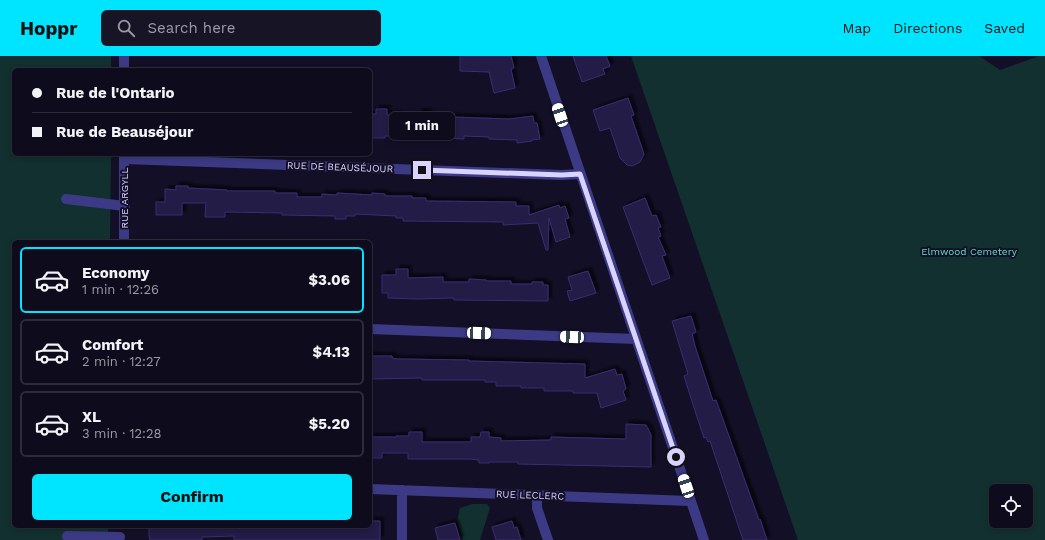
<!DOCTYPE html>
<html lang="en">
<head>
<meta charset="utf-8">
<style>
  :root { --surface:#0e0b1c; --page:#171425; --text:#f1f3f6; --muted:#9b9ba3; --line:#2e2b3b; --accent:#00e5ff }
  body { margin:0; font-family:"Work Sans",sans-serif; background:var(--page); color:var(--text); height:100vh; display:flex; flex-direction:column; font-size:15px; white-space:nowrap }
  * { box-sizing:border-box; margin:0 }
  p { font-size:13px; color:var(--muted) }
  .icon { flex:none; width:22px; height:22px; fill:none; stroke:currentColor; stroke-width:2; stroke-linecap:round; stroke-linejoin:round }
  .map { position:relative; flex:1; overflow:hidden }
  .drawer { position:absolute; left:12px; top:184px; width:360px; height:288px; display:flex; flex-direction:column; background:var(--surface); border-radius:6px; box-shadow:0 2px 6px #0003,0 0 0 1px var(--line) }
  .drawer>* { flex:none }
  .hud { position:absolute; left:12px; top:12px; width:360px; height:88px; border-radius:6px; box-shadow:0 2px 6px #0003,0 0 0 1px var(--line); display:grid; align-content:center; height:88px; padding:0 20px; background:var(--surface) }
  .tools { position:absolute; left:989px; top:428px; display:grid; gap:8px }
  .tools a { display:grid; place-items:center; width:44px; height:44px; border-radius:6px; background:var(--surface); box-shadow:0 2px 6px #0003,0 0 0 1px var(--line); font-size:20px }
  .end { position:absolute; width:18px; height:18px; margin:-9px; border:5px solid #d9d4ff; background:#111; box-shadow:0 0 0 2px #111 }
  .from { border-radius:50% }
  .bubble { position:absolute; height:28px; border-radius:6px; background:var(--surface); box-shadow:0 2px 6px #0003,0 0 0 1px var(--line); font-size:13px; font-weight:700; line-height:28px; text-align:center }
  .car { position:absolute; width:12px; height:24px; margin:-12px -6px; border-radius:5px; box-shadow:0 0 3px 1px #0007; background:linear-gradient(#fff 24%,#345 0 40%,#fff 0 76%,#345 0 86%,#fff 0) }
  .hud b { display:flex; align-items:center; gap:14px; height:38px; font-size:15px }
  .hud b+b { border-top:1px solid var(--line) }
  .hud i { width:10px; height:10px; background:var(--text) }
  ul { padding:7px 0 0; list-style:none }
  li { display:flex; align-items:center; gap:12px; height:66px; margin:0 8px 6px; padding:0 12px; border:2px solid var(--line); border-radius:6px }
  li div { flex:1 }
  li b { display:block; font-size:15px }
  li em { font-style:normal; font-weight:700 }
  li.active { border-color:var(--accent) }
  li>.icon { width:36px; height:36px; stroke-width:1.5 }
  .action { display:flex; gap:8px; margin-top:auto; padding:8px 20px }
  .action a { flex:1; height:46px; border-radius:6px; background:var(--accent); color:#111; font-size:16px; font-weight:700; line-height:46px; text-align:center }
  header { display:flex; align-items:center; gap:24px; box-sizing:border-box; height:56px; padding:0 20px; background:var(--accent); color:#111 }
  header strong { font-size:19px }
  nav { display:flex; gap:22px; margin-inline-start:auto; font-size:14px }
  .search { width:280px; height:36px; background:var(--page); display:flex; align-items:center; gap:10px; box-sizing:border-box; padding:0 14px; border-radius:6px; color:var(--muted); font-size:15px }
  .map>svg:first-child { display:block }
</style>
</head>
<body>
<header>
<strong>Hoppr</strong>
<div class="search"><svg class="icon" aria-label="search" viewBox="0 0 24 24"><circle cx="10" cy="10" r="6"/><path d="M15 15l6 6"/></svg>Search here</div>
<nav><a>Map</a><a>Directions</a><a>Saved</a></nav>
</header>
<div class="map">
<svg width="1045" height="484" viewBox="0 0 1045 484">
  <defs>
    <filter id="shadow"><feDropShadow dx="3.5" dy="-3.5" stdDeviation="1" flood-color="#0009"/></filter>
  </defs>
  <rect width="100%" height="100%" fill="#130f26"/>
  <path fill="#12302f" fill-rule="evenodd" d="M0,0H111V14H14V98H111L110,186H14V470H108V484H0Z
    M631,0H979L1000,14L1039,0H1045V484H798ZM996,435H1026V465H996Z
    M472,448H487L490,452L480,484H463L457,465L460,452Z"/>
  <path fill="#241b47" stroke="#3b2d73" filter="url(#shadow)" d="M460,0H511L514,12L511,13L515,32L494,37L489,16L460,15Z
    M573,0H606L610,10L603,13L605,18L582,26Z
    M628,42L634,59L631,60L644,98L640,106L632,110L627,109L620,102L610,72L600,75L593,54Z
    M376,53H387V59H398V63L418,64V56H428V65L452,66V61L509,63L533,60L534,67H537L540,83L532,84V85L517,87V84L489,83V81L464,80V83L398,80H385V82H370V58H376Z
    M176,130H188V132L227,134V135H275V137H297V141H322V138L337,139V137L372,139V137L385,138V140H412V142H426V145L516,146V150H529V159L559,149L560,152L565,150L569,162L565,163L570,181L556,186L549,162L548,194H546L538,167L503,169V166L403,165V162H396V160L355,158V160H346V163H335V160L282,159V157L225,156V161H205L206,147H182V159H156V146H165V133L176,134Z
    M645,142L652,160L656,159L661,171L658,172L661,180L658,181L666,199L662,200L670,222L652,229L623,151Z
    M396,213H408V222L443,221V226H469V223L486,224V225H511V228H532V226H543V229H548V245L454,244V242L416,243L388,242V237H382V219H396Z
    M588,215L596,237L570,245L567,235L572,234L568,221Z
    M691,260L696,276L692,278L695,290L713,345L716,344L759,464L760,463L767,484H743L710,385L708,386L706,381L704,382L697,361L684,320L688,318L672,265Z
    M370,300H392V302L397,303L469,304V305L585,308V322L615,313L617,319L622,318L626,333L623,335L626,344L601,352L597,337H573V335H544V332H521V330H496V326H485V324H422V322L372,323V321H370Z
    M626,368L646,369L651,379V411L518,408V406H489V407H479V404L470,403H408V397H382V402H370V381H396V380H409V376H422V386H471V381H480L481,376H489V381L501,382V385L551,384V381L626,383Z
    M370,465H380V484H234V480L202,481V484H150L149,480V470H370Z
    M512,465L514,472L517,471L521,484H496L492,471Z
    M455,467L460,484H438L435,472Z"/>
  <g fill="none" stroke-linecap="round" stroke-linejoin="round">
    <path stroke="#3d3a85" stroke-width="10" d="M124,0V14
      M541,0L704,484
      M125,103L561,119L580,118
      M66,143L125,150
      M124,186V98
      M370,273L636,283
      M370,433L690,445
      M402,434V484
      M537,439V452L548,484
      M67,480L120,481"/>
  </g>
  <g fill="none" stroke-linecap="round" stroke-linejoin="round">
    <path stroke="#d9d4ff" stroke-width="5" d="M422,114L562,119L580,118L676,401"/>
  </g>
  <g text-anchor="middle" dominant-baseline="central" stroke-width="4" stroke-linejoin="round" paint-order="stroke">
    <g font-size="10" fill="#d9d4ff" stroke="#130f26">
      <text transform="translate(340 111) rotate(2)">RUE DE BEAUSÉJOUR</text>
      <text transform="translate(124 142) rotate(-90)">RUE ARGYLL</text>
      <text transform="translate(530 439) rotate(2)">RUE LECLERC</text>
    </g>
    <g font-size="10" fill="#5fe0c0" stroke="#130f26">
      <text x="969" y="195">Elmwood Cemetery</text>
    </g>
  </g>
</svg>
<div class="tools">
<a><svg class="icon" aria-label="locate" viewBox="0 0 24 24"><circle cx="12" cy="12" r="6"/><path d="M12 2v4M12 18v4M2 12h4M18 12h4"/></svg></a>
</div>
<i class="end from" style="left:676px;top:401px"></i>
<i class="end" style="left:422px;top:114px"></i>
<div class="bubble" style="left:389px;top:56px;width:66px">1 min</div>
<i class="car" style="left:560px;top:59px;rotate:342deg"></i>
<i class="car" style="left:479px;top:277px;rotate:92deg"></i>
<i class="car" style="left:572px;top:281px;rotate:273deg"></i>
<i class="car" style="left:686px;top:430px;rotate:341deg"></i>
<div class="hud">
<b><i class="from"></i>Rue de l'Ontario</b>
<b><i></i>Rue de Beauséjour</b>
</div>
<section class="drawer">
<ul>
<li class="active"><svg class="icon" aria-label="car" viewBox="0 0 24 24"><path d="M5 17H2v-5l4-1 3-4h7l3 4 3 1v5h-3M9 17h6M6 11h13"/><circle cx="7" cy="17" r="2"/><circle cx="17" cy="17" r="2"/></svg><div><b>Economy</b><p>1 min · 12:26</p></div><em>$3.06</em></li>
<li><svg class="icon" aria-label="car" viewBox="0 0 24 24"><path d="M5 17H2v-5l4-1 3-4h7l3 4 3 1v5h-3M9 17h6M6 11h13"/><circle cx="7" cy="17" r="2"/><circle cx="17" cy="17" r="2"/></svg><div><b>Comfort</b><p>2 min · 12:27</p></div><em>$4.13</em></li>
<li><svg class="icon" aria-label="car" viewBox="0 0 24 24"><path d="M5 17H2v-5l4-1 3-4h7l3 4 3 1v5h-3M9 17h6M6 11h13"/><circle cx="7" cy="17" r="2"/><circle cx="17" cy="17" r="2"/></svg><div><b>XL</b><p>3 min · 12:28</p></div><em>$5.20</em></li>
</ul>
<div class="action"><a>Confirm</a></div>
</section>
</div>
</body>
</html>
